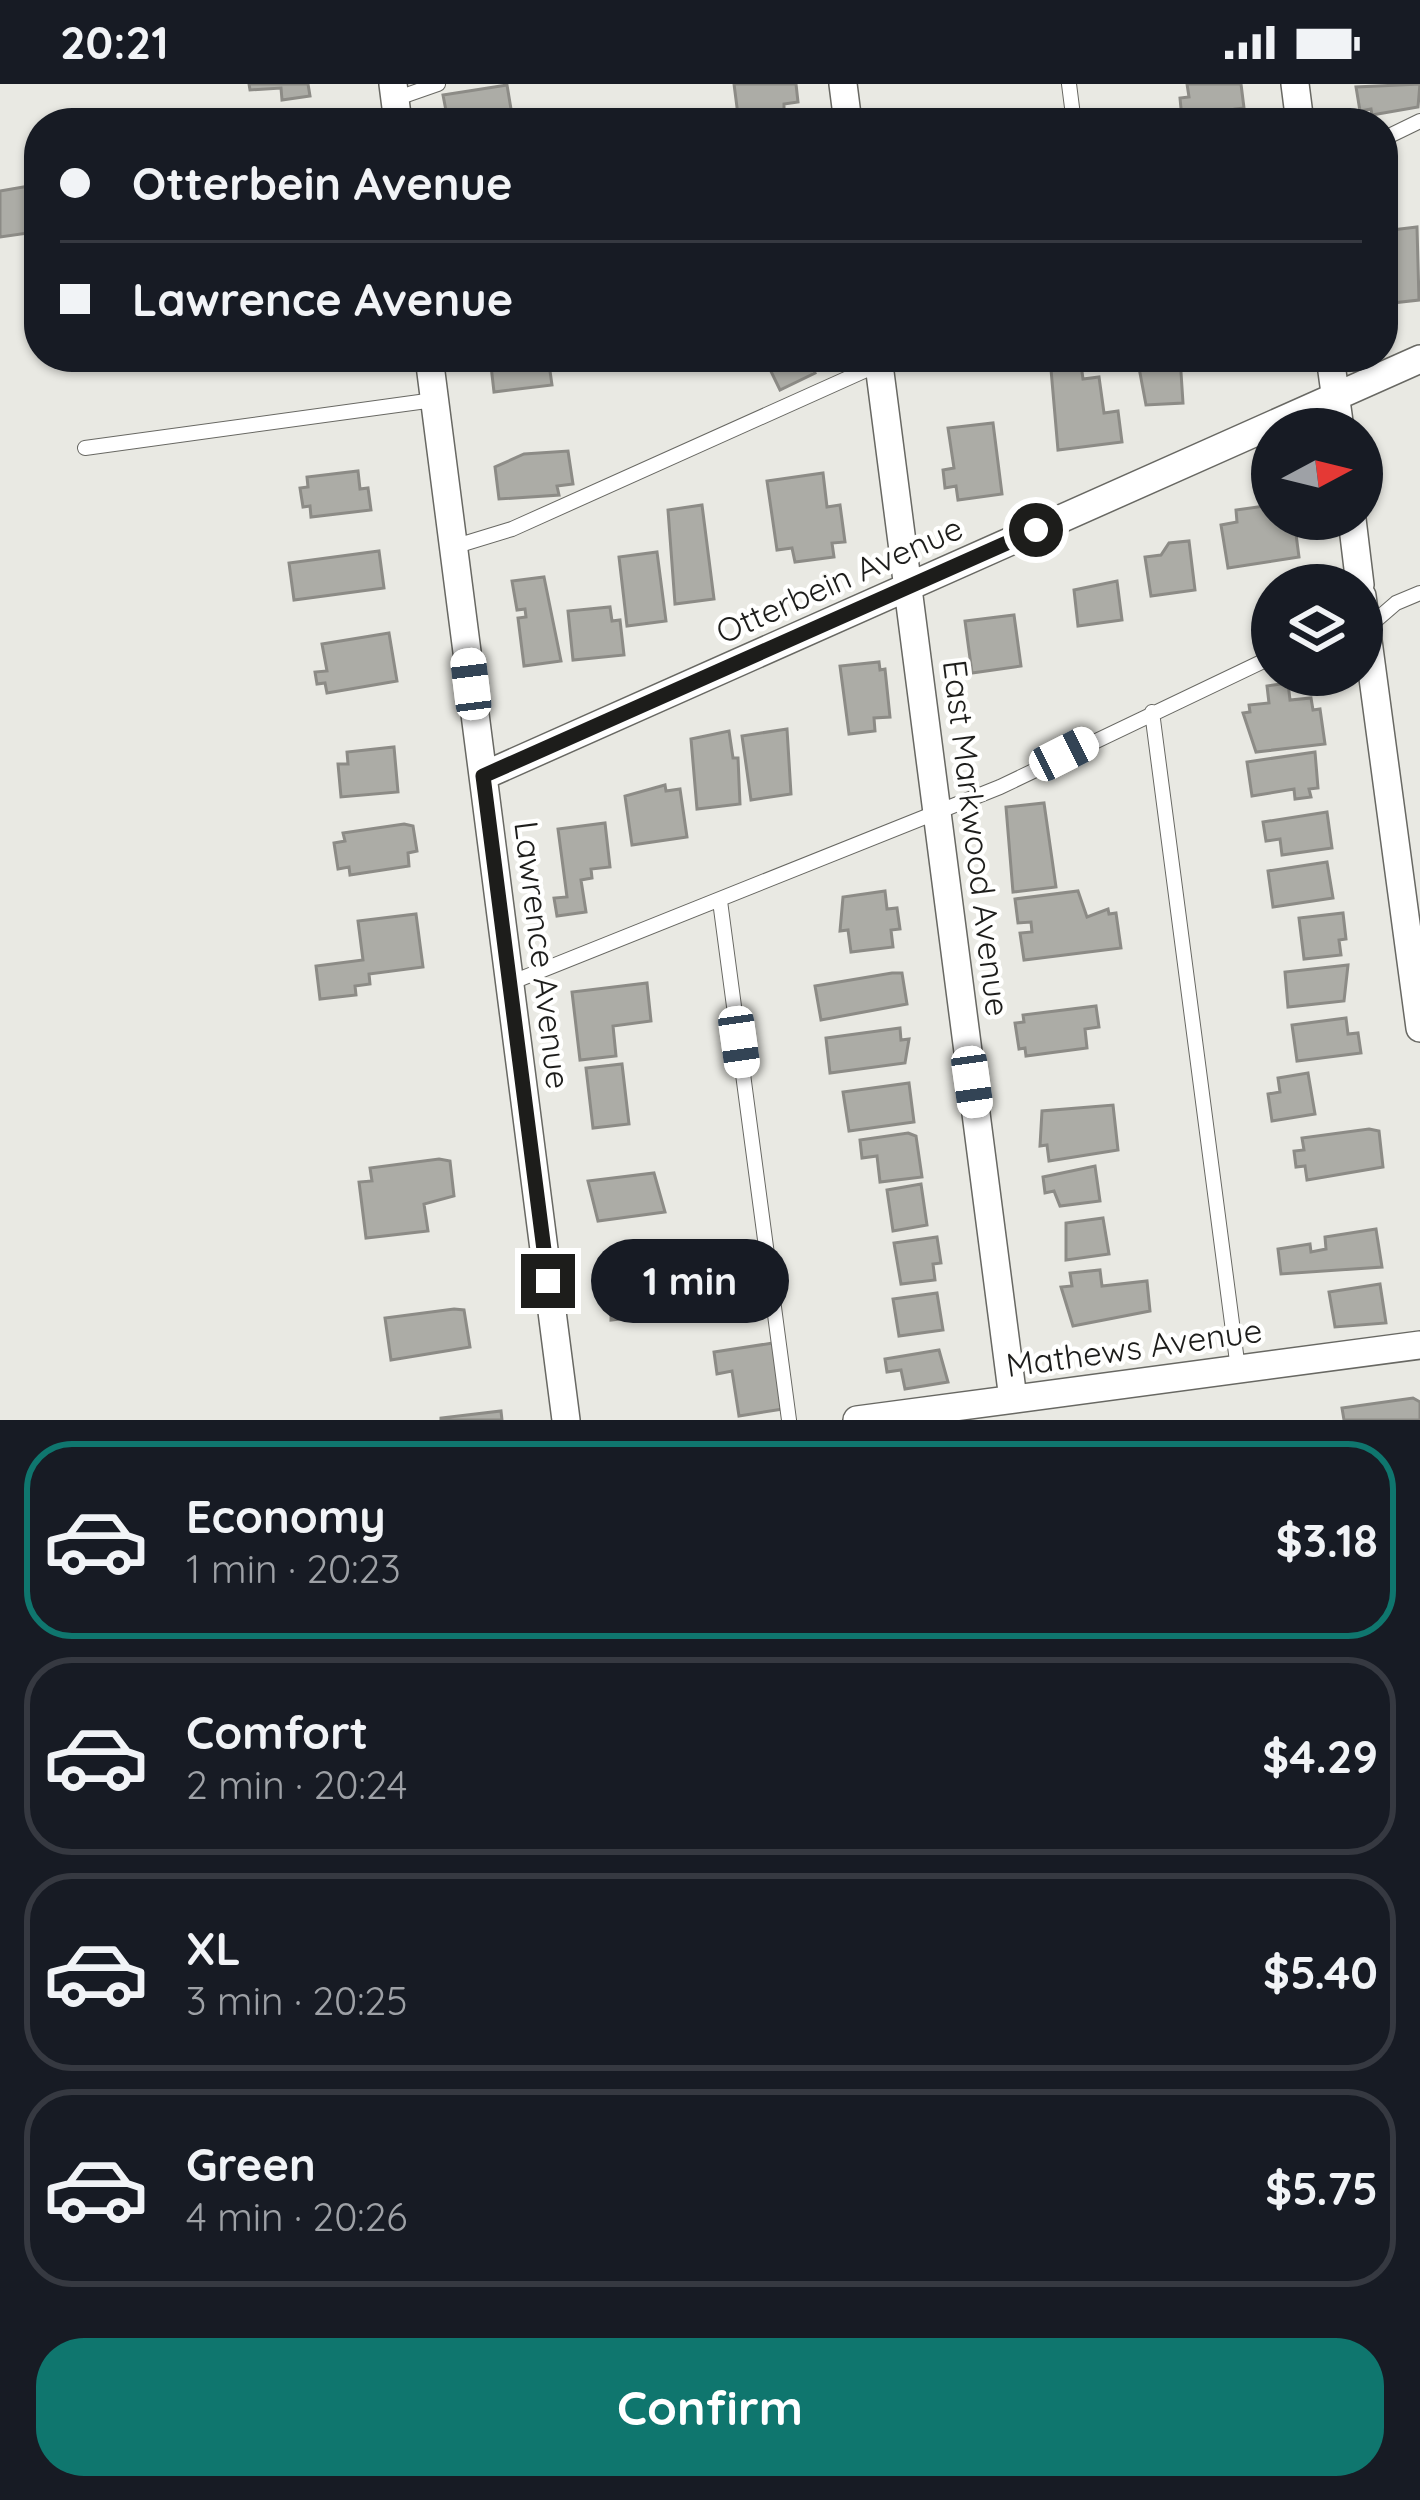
<!DOCTYPE html>
<html lang="en">
<head>
<meta charset="utf-8">
<style>
  :root { --surface:#171b24; --page:#20242c; --text:#f1f3f6; --muted:#9ea1a6; --line:#363941; --accent:#0f766e }
  body { margin:0; font-family:Quicksand,sans-serif; background:var(--page); color:var(--text); height:100vh; display:flex; flex-direction:column; font-size:45px; white-space:nowrap }
  * { box-sizing:border-box; margin:0 }
  p { font-size:39px; color:var(--muted) }
  .icon { flex:none; width:66px; height:66px; fill:none; stroke:currentColor; stroke-width:2; stroke-linecap:round; stroke-linejoin:round }
  .map { position:relative; height:1336px; overflow:hidden }
  .panel { display:flex; flex-direction:column; background:var(--surface); flex:1 }
  .panel>* { flex:none }
  .banner { position:absolute; left:24px; top:24px; width:1374px; height:264px; border-radius:48px; box-shadow:0 3px 9px #0004; display:grid; align-content:center; height:264px; padding:0 36px; background:var(--surface) }
  .needle { width:78px; rotate:83deg }
  .tools { position:absolute; left:1251px; top:324px; display:grid; gap:24px }
  .tools a { display:grid; place-items:center; width:132px; height:132px; border-radius:50%; background:var(--surface); box-shadow:0 3px 9px #0004; font-size:60px }
  .end { position:absolute; width:54px; height:54px; margin:-27px; border:15px solid #1d1d1b; background:#fff; box-shadow:0 0 0 6px #fff }
  .from { border-radius:50% }
  .bubble { position:absolute; height:84px; border-radius:42px; background:var(--surface); box-shadow:0 3px 9px #0004; font-size:39px; font-weight:800; line-height:84px; text-align:center }
  .car { position:absolute; width:36px; height:72px; margin:-36px -18px; border-radius:15px; box-shadow:0 0 9px 3px #0007; background:linear-gradient(#fff 24%,#345 0 40%,#fff 0 76%,#345 0 86%,#fff 0) }
  .banner b { display:flex; align-items:center; gap:42px; height:114px; font-size:45px }
  .banner b+b { border-top:3px solid var(--line) }
  .banner i { width:30px; height:30px; background:var(--text) }
  ul { padding:21px 0 0; list-style:none }
  li { display:flex; align-items:center; gap:36px; height:198px; margin:0 24px 18px; padding:0 12px; border:6px solid var(--line); border-radius:48px }
  li div { flex:1 }
  li b { display:block; font-size:45px }
  li em { font-style:normal; font-weight:800 }
  li.on { border-color:var(--accent) }
  li>.icon { width:108px; height:108px; stroke-width:1.5 }
  .primary-button { display:flex; gap:24px; margin-top:auto; padding:24px 36px }
  .primary-button a { flex:1; height:138px; border-radius:48px; background:var(--accent); color:#fff; font-size:48px; font-weight:800; line-height:138px; text-align:center }
  .status { display:flex; justify-content:space-between; align-items:center; height:84px; padding:0 60px; background:var(--surface); direction:ltr }
  .status svg { height:33px; fill:currentColor }
  .map>svg:first-child { display:block }
</style>
</head>
<body>
<div class="status"><b>20:21</b><svg viewBox="0 0 49 12"><path d="M0 12V9h3v3zM5 12V6h3v6zM10 12V3h3v9zM15 12V0h3v12zM26 1h20v11H26zM47 4h2v5h-2z"/></svg></div>
<div class="map">
<svg width="1420" height="1336" viewBox="0 0 1420 1336">
  <rect width="100%" height="100%" fill="#e9e9e3"/>
  <path fill="#acaca6" stroke="#8c8b86" stroke-width="3" d="M249,0H308L310,12L282,16L281,4L250,6Z
    M734,0H796L798,18L784,20V26L738,31Z
    M1187,0H1241L1244,24L1235,25L1237,39L1182,35L1180,14L1189,13Z
    M1420,0L1418,23L1372,31L1371,25L1360,27L1356,3Z
    M507,1L513,37L459,39L458,31L447,32L443,11Z
    M29,102L35,148L0,153V107Z
    M1417,143L1419,216L1383,220V147Z
    M490,273H548L552,301L494,308Z
    M764,273H815L809,276L815,289L780,306Z
    M1080,273L1083,295L1099,293L1104,329L1118,327L1122,358L1058,366L1050,274Z
    M1137,273H1180L1183,319L1146,321Z
    M1214,273H1266V280L1228,285L1226,274Z
    M993,339L1002,410L958,416L956,402L945,404L943,386L954,384L948,344Z
    M568,367L573,400L557,402L559,411L499,415L495,383L524,370Z
    M358,387L360,405L368,404L371,426L311,433L310,422L303,423L300,404L308,403L307,393Z
    M823,389L827,423L840,421L845,458L832,459L834,473L795,478L792,464L777,466L767,397Z
    M702,421L714,515L675,520L668,426Z
    M1272,421V435H1294L1299,473L1228,484L1221,441L1237,438L1236,426Z
    M1189,457L1195,506L1151,512L1145,473L1161,471L1169,459Z
    M379,467L384,504L294,516L289,479Z
    M657,468L666,537L627,542L619,473Z
    M544,493L561,577L524,582L518,534L526,533L525,525L517,526L512,497Z
    M1117,497L1122,536L1078,542L1074,506Z
    M610,523L612,537L620,536L624,571L573,576L568,527Z
    M1014,531L1021,582L972,589L965,537Z
    M389,549L397,597L327,609L325,599L317,600L315,588L327,587L322,560Z
    M879,578L880,586L885,585L890,633L874,634L875,647L849,650L840,582Z
    M1288,599L1290,616L1311,614L1313,626L1320,625L1325,660L1256,668L1243,629L1250,628L1249,621L1269,619L1267,602Z
    M787,645L791,710L751,716L742,652Z
    M729,647L733,674H738L740,720L697,725L691,655Z
    M394,663L398,708L341,713L338,680H348L347,668Z
    M1315,668L1318,704L1309,705L1311,713L1295,715L1294,705L1252,712L1247,678Z
    M665,701L666,707L680,705L687,753L632,761L625,712Z
    M1044,719L1056,803L1013,808L1006,723Z
    M1327,728L1332,764L1282,771L1280,755L1266,757L1263,738Z
    M605,739L610,783L591,785L592,794L581,796L586,828L557,832L554,814L567,813L558,745Z
    M404,740L413,742L417,767L408,769L409,782L350,791L349,783L338,785L334,759L345,757L343,749Z
    M1327,778L1333,814L1273,823L1268,787Z
    M885,807L887,825L897,824L900,845L891,846L893,863L851,868L848,846L840,847L843,813Z
    M1078,807L1087,833L1108,825L1109,830L1116,829L1121,864L1024,876L1020,849L1032,848L1031,838L1018,839L1015,815Z
    M1343,829L1346,855L1339,856L1341,871L1304,875L1299,834Z
    M416,830L423,883L369,890L370,900L355,902L356,911L320,915L316,882L363,876L358,837Z
    M1348,881L1344,917L1288,923L1285,888Z
    M892,889H902L907,920L821,936L815,902Z
    M647,899L651,937L613,942L616,972L580,976L572,908Z
    M1096,922L1099,943L1085,945L1087,964L1026,972L1025,964L1019,965L1015,939L1024,938L1023,931Z
    M1346,934L1348,950L1358,949L1361,969L1297,977L1292,941Z
    M900,944L901,956L909,955L905,979L830,989L826,954Z
    M622,980L629,1040L593,1044L586,984Z
    M1308,989L1315,1030L1272,1037L1268,1010L1280,1008L1278,994Z
    M909,999L914,1038L849,1047L843,1008Z
    M1113,1021L1118,1066L1049,1077L1047,1061L1040,1062L1042,1027Z
    M1369,1045L1379,1047L1383,1083L1307,1096L1305,1082L1296,1083L1294,1067L1304,1066L1302,1054Z
    M908,1049L916,1052L922,1093L880,1098L877,1072L862,1074L860,1056Z
    M439,1075L450,1077L454,1112L424,1120L428,1147L366,1154L359,1098L372,1097L370,1084Z
    M1095,1082L1100,1117L1060,1122L1054,1107L1045,1109L1043,1093Z
    M654,1089L665,1128L598,1137L588,1097Z
    M921,1100L927,1141L893,1147L887,1106Z
    M1103,1134L1109,1170L1066,1176V1139Z
    M1376,1145L1382,1183L1281,1190L1278,1165L1310,1160L1311,1168L1326,1165L1325,1153Z
    M937,1153L941,1179L933,1180L935,1196L901,1200L894,1159Z
    M684,1186L690,1227L611,1236L612,1196Z
    M1100,1186L1102,1202L1147,1197L1150,1227L1073,1242L1061,1203L1072,1202L1070,1189Z
    M1380,1200L1386,1239L1335,1243L1329,1208Z
    M937,1209L943,1246L899,1252L893,1215Z
    M454,1225L464,1226L470,1263L391,1276L385,1234Z
    M773,1259L783,1325L739,1332L732,1287L717,1290L714,1268Z
    M939,1266L948,1298L905,1305L901,1286L887,1288L885,1275Z
    M1413,1314L1420,1318V1336H1344L1342,1324Z
    M501,1327L502,1336H441V1334Z"/>
  <g fill="none" stroke-linecap="round" stroke-linejoin="round">
    <defs>
      <path id="lane" d="M1069,0L1074,39
        M395,15L438,0
        M1383,55L1420,37
        M85,364L434,316
        M453,463L512,445L895,273
        M1367,544L1396,519L1420,509
        M1152,628L1238,1285
        M720,817L789,1336
        M510,899L1000,703L1272,573"/>
      <path id="street" d="M393,0L398,39
        M843,0L848,39
        M1295,0L1300,39
        M429,273L566,1336
        M878,273L1013,1315
        M1330,273L1340,345
        M1352,435L1360,501
        M1362,512L1420,944
        M483,692L1420,275
        M857,1336L1420,1261"/>
    </defs>
    <use href="#lane" stroke="#686863" stroke-width="16"/>
    <use href="#street" stroke="#686863" stroke-width="30"/>
    <use href="#lane" stroke="#fff" stroke-width="14"/>
    <use href="#street" stroke="#fff" stroke-width="27"/>
  </g>
  <g fill="none" stroke-linecap="round" stroke-linejoin="round">
    <path stroke="#1d1d1b" stroke-width="15" d="M548,1197L483,692L1036,446"/>
  </g>
  <g text-anchor="middle" dominant-baseline="central" stroke-width="9" stroke-linejoin="round" paint-order="stroke">
    <g font-size="33" fill="#1d1d1b" stroke="#fffffe">
      <text transform="translate(839 495) rotate(-24)">Otterbein Avenue</text>
      <text transform="translate(977 754) rotate(83)">East Markwood Avenue</text>
      <text transform="translate(543 871) rotate(83)">Lawrence Avenue</text>
      <text transform="translate(1134 1263) rotate(-8)">Mathews Avenue</text>
    </g>
  </g>
</svg>
<div class="tools">
<a><svg class="needle" viewBox="-14 -14 28 28"><path d="M0-13l5 13h-10z" fill="#e53935"/><path d="M0 13l5-13h-10z" fill="#9ea1a6"/></svg></a>
<a><svg class="icon" aria-label="layers" viewBox="0 0 24 24"><path d="M12 4l9 5-9 5-9-5zM3 14l9 5 9-5"/></svg></a>
</div>
<i class="end from" style="left:1036px;top:446px"></i>
<i class="end" style="left:548px;top:1197px"></i>
<div class="bubble" style="left:591px;top:1155px;width:198px">1 min</div>
<i class="car" style="left:471px;top:600px;rotate:353deg"></i>
<i class="car" style="left:1064px;top:670px;rotate:63deg"></i>
<i class="car" style="left:739px;top:958px;rotate:172deg"></i>
<i class="car" style="left:972px;top:998px;rotate:172deg"></i>
<div class="banner">
<b><i class="from"></i>Otterbein Avenue</b>
<b><i></i>Lawrence Avenue</b>
</div>
</div>
<section class="panel">
<ul>
<li class="on"><svg class="icon" aria-label="car" viewBox="0 0 24 24"><path d="M5 17H2v-5l4-1 3-4h7l3 4 3 1v5h-3M9 17h6M6 11h13"/><circle cx="7" cy="17" r="2"/><circle cx="17" cy="17" r="2"/></svg><div><b>Economy</b><p>1 min · 20:23</p></div><em>$3.18</em></li>
<li><svg class="icon" aria-label="car" viewBox="0 0 24 24"><path d="M5 17H2v-5l4-1 3-4h7l3 4 3 1v5h-3M9 17h6M6 11h13"/><circle cx="7" cy="17" r="2"/><circle cx="17" cy="17" r="2"/></svg><div><b>Comfort</b><p>2 min · 20:24</p></div><em>$4.29</em></li>
<li><svg class="icon" aria-label="car" viewBox="0 0 24 24"><path d="M5 17H2v-5l4-1 3-4h7l3 4 3 1v5h-3M9 17h6M6 11h13"/><circle cx="7" cy="17" r="2"/><circle cx="17" cy="17" r="2"/></svg><div><b>XL</b><p>3 min · 20:25</p></div><em>$5.40</em></li>
<li><svg class="icon" aria-label="car" viewBox="0 0 24 24"><path d="M5 17H2v-5l4-1 3-4h7l3 4 3 1v5h-3M9 17h6M6 11h13"/><circle cx="7" cy="17" r="2"/><circle cx="17" cy="17" r="2"/></svg><div><b>Green</b><p>4 min · 20:26</p></div><em>$5.75</em></li>
</ul>
<div class="primary-button"><a>Confirm</a></div>
</section>
</body>
</html>
